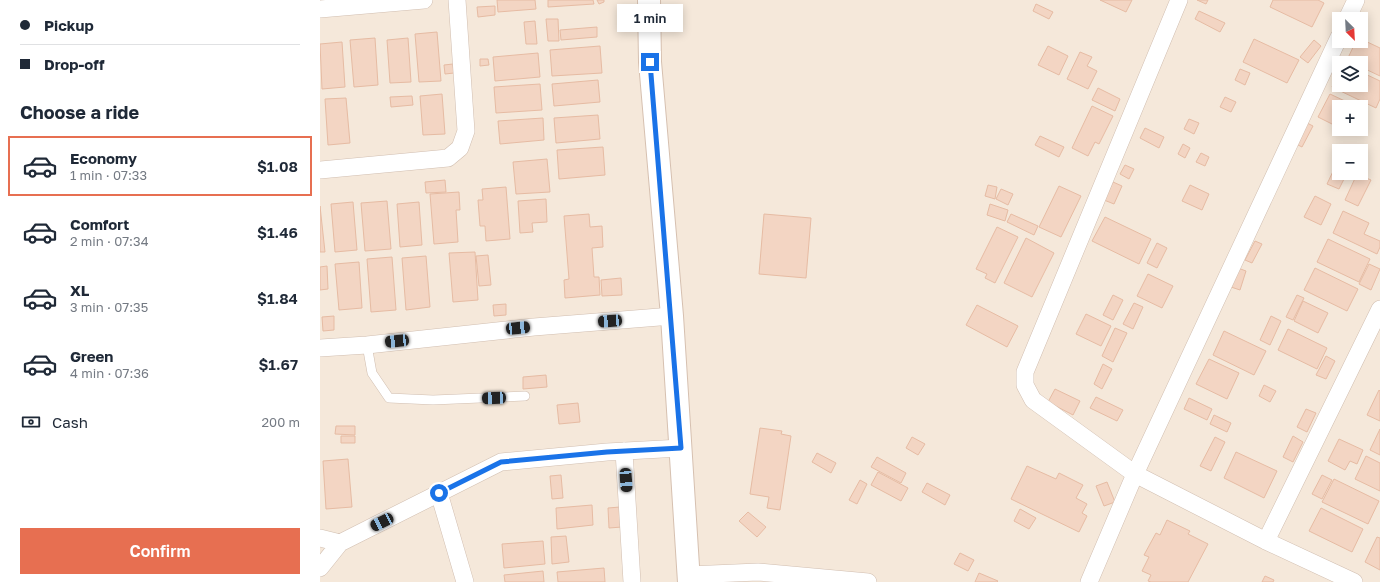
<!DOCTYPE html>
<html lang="en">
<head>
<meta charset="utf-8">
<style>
  :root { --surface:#fff; --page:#f6f6f7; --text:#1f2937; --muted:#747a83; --line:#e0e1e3; --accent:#e76f51 }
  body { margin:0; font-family:"Golos Text",sans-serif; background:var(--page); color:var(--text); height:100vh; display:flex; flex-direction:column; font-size:15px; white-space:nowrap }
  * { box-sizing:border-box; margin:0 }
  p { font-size:13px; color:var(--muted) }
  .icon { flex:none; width:22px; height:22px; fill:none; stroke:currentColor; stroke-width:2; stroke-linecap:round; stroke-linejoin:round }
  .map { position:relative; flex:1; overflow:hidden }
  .details { display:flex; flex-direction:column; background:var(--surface); width:320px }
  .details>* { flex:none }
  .hud { display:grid; align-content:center; height:88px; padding:0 20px; background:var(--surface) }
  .needle { width:26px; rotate:156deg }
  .fabs { position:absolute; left:1012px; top:12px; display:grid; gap:8px }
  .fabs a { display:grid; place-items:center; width:36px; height:36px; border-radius:0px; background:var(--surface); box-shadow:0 2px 10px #0003; font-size:20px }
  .end { position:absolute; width:18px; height:18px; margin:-9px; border:5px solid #1a73e8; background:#fff; box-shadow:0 0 0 2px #fff }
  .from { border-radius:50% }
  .bubble { position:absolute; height:28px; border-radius:0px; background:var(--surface); box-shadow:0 2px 10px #0003; font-size:13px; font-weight:600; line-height:28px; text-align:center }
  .car { position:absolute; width:12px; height:24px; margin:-12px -6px; border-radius:5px; box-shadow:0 0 3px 1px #0007; background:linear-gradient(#222 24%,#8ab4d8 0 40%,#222 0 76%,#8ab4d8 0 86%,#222 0) }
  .hud b { display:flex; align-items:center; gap:14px; height:38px; font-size:15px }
  .hud b+b { border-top:1px solid var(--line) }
  .hud i { width:10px; height:10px; background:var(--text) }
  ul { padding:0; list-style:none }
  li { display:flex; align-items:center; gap:12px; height:60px; margin:0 8px 6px; padding:0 12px; border:2px solid transparent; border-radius:0px }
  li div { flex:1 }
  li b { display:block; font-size:15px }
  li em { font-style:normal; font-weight:600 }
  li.current { border-color:var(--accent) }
  li>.icon { width:36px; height:36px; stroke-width:1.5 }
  h2 { padding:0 20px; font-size:18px; line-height:48px }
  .pay { display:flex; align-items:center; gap:10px; height:44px; padding:0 20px; font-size:15px }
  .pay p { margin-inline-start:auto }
  .action { display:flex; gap:8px; margin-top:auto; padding:8px 20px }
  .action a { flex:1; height:46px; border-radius:0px; background:var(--accent); color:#fff; font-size:16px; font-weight:600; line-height:46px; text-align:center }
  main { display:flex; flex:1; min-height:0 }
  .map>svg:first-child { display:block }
</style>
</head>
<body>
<main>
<section class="details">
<div class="hud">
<b><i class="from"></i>Pickup</b>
<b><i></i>Drop-off</b>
</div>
<h2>Choose a ride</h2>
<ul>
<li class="current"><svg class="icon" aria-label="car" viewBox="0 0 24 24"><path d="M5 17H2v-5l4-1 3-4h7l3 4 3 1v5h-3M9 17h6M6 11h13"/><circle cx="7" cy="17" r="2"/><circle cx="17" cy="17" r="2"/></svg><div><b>Economy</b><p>1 min · 07:33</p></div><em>$1.08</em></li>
<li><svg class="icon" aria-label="car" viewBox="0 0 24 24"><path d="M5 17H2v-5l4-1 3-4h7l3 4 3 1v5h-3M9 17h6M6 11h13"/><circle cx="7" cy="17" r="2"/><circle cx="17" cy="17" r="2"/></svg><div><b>Comfort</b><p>2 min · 07:34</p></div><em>$1.46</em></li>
<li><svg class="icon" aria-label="car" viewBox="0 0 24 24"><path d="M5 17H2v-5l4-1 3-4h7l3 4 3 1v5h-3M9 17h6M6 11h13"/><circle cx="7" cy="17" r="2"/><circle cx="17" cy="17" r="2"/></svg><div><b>XL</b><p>3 min · 07:35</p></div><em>$1.84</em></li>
<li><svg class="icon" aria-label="car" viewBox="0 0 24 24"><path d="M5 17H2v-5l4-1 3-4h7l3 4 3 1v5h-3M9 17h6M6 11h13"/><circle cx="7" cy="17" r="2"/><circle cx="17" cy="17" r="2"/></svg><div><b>Green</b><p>4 min · 07:36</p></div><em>$1.67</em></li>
</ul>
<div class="pay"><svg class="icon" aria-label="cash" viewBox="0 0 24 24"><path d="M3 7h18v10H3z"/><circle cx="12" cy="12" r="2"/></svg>Cash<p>200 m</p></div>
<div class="action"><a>Confirm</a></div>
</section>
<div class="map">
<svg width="1060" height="582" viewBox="0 0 1060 582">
  <rect width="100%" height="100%" fill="#fdf6ec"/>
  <path fill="#f5e8da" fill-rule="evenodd" d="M0,0H1060V582H0ZM1019,19H1041V41H1019ZM1019,63H1041V85H1019ZM1019,107H1041V129H1019ZM1019,151H1041V173H1019Z"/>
  <path fill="#f3d5c3" stroke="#e6bba3" d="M177,0H215L216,9L178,12Z
    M228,0H273L274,4L228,7Z
    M277,0H284V2L279,4Z
    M780,0H812L806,12Z
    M877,0H888L886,4Z
    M953,0H998L1004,3L992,27L950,7Z
    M716,4L733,12L729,19L713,11Z
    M175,6V15L158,17L157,7Z
    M879,11L905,23L900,32L875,19Z
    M226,19H238L239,41H228Z
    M215,21L217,44H206L204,22Z
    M277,27V37L241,40L240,30Z
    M117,32L121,81L99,82L95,34Z
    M55,38L58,85L34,87L30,40Z
    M88,38L91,82L70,83L67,40Z
    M934,39L979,60L967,83L923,62Z
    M1041,39L1060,48V76L1041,67V63H1033L1027,60L1036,41H1041Z
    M994,40L1001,46L988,63L980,57Z
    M22,42L25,87L2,89L0,44Z
    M280,46L282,73L232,76L230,50Z
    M728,46L748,56L739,75L718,65Z
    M760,52L772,57L767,66L777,71L768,89L747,79Z
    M218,53L220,77L175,81L173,57Z
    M160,59H168L169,65L160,66Z
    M133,64L134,73L125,74L124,65Z
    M920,69L930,73L925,85L915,80Z
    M1041,72L1060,81V99L1056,108L1012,87L1019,73V85H1041Z
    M278,80L280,102L234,106L232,84Z
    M220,84L222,110L176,113L174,87Z
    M778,88L800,99L795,111L772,100Z
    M122,94L125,134L103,135L100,96Z
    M1010,94L1027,102L1025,107H1019V120L1016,126L998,117Z
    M92,96L93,105L71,107L70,97Z
    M905,97L916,102L911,112L900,107Z
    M26,98L30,143L8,145L5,99Z
    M772,106L793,116L779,144L775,142L768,156L752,148Z
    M278,115L280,139L236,143L234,118Z
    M223,118L224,140L180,144L178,121Z
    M869,119L879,123L874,134L864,129Z
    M985,122L993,126L982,147L974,143Z
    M825,128L844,137L839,148L820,138Z
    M720,136L744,147L739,157L715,145Z
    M863,144L870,148L865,158L858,154Z
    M283,147L285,175L239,179L237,150Z
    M881,153L889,157L885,166L876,162Z
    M227,159L230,192L196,194L193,162Z
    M805,165L814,169L809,179L800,174Z
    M1016,165L1019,166V173H1027L1019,189L1007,184Z
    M1037,174L1051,180L1038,206L1025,200Z
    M125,180L126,192L106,193L105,182Z
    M793,182L802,186L794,204L784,200Z
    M668,185L677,187L675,199L665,196Z
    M870,185L889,194L882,210L862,201Z
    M739,186L761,196L741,237L719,227Z
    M186,187L190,239L166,241L165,226H160L158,200H163L162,189Z
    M681,189L693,194L688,205L676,199Z
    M139,192L140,210H136L138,242L114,244L110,194Z
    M995,196L1011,204L1001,225L984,217Z
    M226,199L227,222L212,223L213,232L200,233L198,201Z
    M67,201L71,249L45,251L41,203Z
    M33,202L37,250L15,252L11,204Z
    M99,202L102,245L80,247L77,204Z
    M670,204L688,210L685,221L667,215Z
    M0,206L5,252H0Z
    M1023,211L1049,223L1044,234L1060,241V247L1057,254L1013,233Z
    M269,214L270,227L282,226L283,247L272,248L274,277H279L280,295L245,298L244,280L249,279L244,216Z
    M444,214L491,218L486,278L439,274Z
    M691,214L718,226L714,235L687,222Z
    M785,217L831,239L819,264L772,241Z
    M677,227L698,237L675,283L665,278L667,274L656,269Z
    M706,238L734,253L712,297L684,283Z
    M1008,239L1050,259L1039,282L997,262Z
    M935,241L942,244L932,263L925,260Z
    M837,243L847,248L837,268L827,263Z
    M155,252L158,300L133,302L129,253Z
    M168,255L171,285L159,286L156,256Z
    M106,256L110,307L86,310L82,258Z
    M72,257L76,310L51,312L47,259Z
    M39,262L42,308L19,310L15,264Z
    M1049,264L1060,269L1051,290L1039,284Z
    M7,266L8,289L0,290V267Z
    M918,268L926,271L920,290L911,287Z
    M995,268L1038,289L1027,311L984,290Z
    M828,274L853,286L842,308L817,296Z
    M301,278L302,295L282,296L281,280Z
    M793,295L803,300L793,320L783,315Z
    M977,295L984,298L973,320L966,317Z
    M983,301L1008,313L998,333L974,321Z
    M814,303L823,307L813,329L803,324Z
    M186,304V315L174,316L173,305Z
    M657,305L698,326L687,347L646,325Z
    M766,314L791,326L781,346L756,334Z
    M14,316V330L3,331L2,317Z
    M951,316L961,321L950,345L940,340Z
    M795,328L807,333L793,362L782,356Z
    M968,329L1007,348L997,369L958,350Z
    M904,331L946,351L934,375L893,355Z
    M1006,356L1015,361L1006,379L996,375Z
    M889,359L919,373L907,399L876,384Z
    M783,364L792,369L782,389L774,384Z
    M226,375L227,387L203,389V377Z
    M944,385L956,391L950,402L939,396Z
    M735,389L760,401L753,415L728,402Z
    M1059,390L1060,391V421L1047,415Z
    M776,397L803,410L797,421L770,408Z
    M869,398L892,409L887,420L864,409Z
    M258,403L260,422L239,424L237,405Z
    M986,409L996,413L987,432L977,427Z
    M894,415L911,423L907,432L890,424Z
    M16,426H35V435L15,434Z
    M440,428L462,431L461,434L471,436L460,510L447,508L449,497L430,494Z
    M1060,429V455L1050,450Z
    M21,436H35V443H21Z
    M973,436L983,442L973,462L963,457Z
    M592,437L605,444L598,455L586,448Z
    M895,437L905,442L891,471L880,466Z
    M1019,439L1043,450L1037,464L1030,461L1025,470L1008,461Z
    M916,452L957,471L944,498L904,478Z
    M497,453L516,463L511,473L492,462Z
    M1046,456L1060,463V491L1035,479Z
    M557,457L586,473L581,483L551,467Z
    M28,459L32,507L6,509L3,461Z
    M707,466L736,479L739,473L763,485L756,498L767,504L762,513L767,516L759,532L691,499Z
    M558,472L588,488L581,501L551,485Z
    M241,475L243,498L232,499L230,476Z
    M1002,475L1012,480L1002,499L992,494Z
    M1014,479L1059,501L1048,524L1002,502Z
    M540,480L547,484L537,504L529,500Z
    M787,482L795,502L784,506L776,486Z
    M607,483L630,495L625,505L602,492Z
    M272,505L273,525L237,529L236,508Z
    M300,507L302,527L289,528L288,508Z
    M1001,508L1043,529L1032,552L989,531Z
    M700,509L716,518L709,529L694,521Z
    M428,512L446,527L437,537L419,521Z
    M847,520L870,531L868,534L888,544L868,582H831L828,581L831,575L822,571L829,557L824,555L836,533L840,535Z
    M246,536L249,562L232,564L231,537Z
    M1057,537L1060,538V570L1045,562Z
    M223,541L225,564L184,568L182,544Z
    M640,553L654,560L648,571L634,564Z
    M284,568L285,582H238L237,572Z
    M223,571L224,582H185L184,575Z
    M659,573L678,581L677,582H655Z
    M945,576L954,580L953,582H942Z"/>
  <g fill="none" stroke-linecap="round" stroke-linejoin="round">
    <defs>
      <path id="lane" d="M47,345L52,373L69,398L113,400L205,396"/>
      <path id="street" d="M859,0L705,372V385L713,400L815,474L946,541L1034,582
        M0,9L104,0
        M1027,19L1036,0
        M0,170L128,158L140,148L146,131L137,0
        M0,348L47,345L214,327L352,316
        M304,451L312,582
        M119,493L145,582
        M0,538L20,543
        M946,541L1060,309
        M0,568L20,543L181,462L287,452L361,448
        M368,575L438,572L548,582
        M769,582L815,474L1019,37"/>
      <path id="secondary" d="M329,0L330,62L352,316L369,582"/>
    </defs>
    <use href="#lane" stroke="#d1beb0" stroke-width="10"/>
    <use href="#street" stroke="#d1beb0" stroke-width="18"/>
    <use href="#secondary" stroke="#d6c0b0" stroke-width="24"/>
    <use href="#lane" stroke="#fff" stroke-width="9"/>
    <use href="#street" stroke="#fff" stroke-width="17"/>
    <use href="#secondary" stroke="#fff" stroke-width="22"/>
  </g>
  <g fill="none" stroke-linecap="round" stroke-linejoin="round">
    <path stroke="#1a73e8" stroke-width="5" d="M119,493L181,462L287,452L361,448L330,62"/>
  </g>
</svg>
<div class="fabs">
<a><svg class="needle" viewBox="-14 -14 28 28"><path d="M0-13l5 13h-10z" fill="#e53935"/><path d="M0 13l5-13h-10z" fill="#747a83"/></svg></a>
<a><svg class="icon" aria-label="layers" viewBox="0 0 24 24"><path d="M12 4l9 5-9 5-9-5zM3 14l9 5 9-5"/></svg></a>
<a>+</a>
<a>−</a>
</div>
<i class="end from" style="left:119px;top:493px"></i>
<i class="end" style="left:330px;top:62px"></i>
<div class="bubble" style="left:297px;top:4px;width:66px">1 min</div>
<i class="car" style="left:290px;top:321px;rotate:266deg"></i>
<i class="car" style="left:198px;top:328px;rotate:84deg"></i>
<i class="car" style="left:77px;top:341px;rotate:264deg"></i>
<i class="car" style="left:174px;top:398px;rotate:268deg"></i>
<i class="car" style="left:306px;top:480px;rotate:176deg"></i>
<i class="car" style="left:62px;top:522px;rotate:243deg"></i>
</div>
</main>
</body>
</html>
